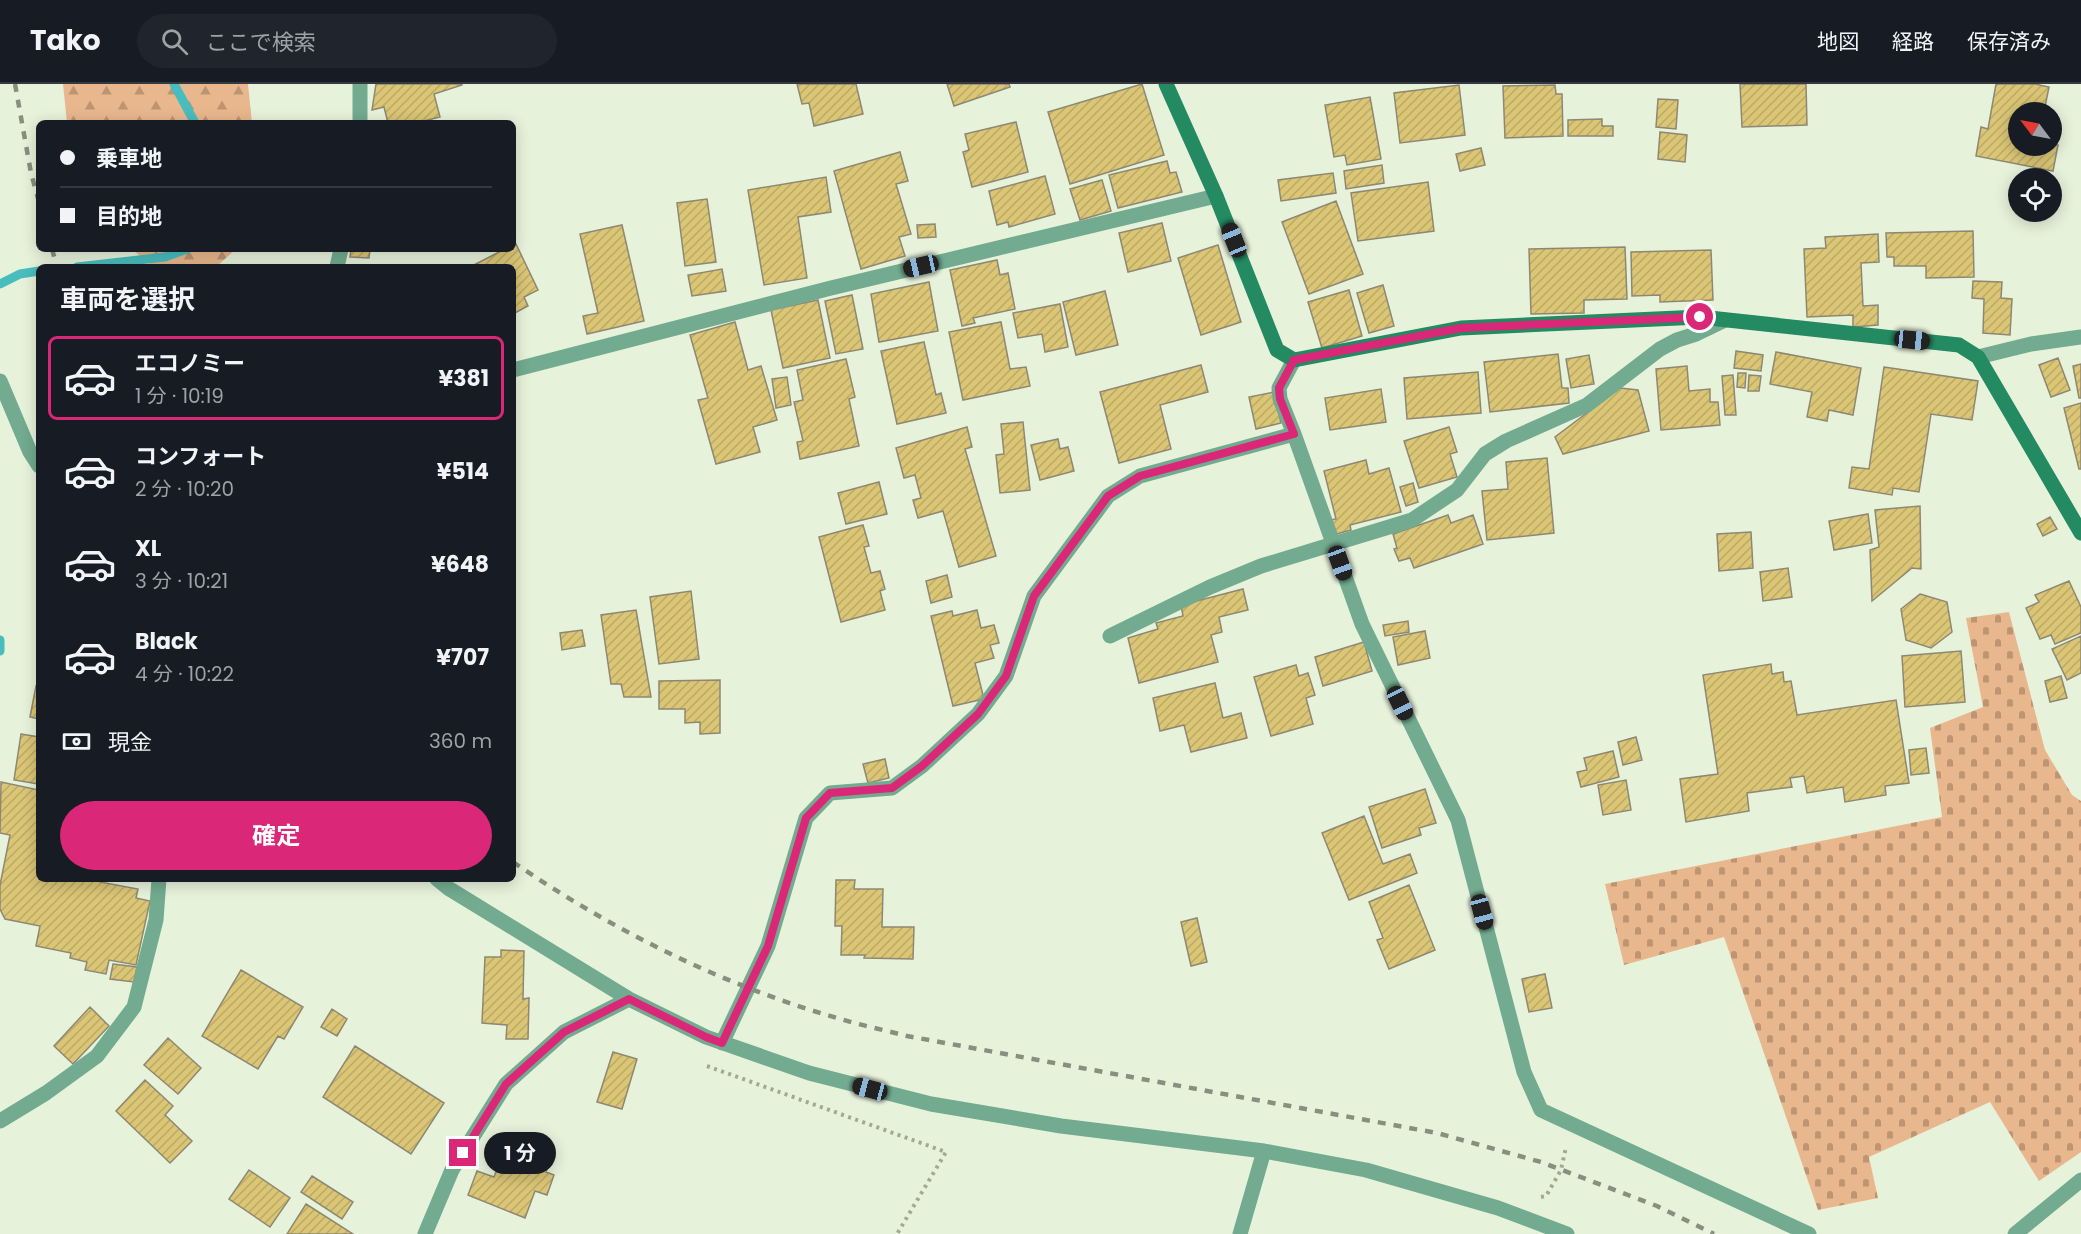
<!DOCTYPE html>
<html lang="ja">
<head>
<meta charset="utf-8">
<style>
  :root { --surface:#171b24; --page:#20242c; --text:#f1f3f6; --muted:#9ea1a6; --line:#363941; --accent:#db2777 }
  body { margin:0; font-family:Poppins,"Noto Sans JP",sans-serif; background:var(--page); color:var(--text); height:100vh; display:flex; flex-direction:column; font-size:22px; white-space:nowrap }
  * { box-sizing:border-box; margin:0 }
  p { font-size:20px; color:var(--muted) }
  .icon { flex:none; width:33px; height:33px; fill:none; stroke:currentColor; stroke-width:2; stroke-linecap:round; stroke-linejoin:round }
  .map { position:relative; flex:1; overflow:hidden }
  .drawer { position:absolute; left:36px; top:180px; width:480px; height:618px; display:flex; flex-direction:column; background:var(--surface); border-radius:9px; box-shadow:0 3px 15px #0003 }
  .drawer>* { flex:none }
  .hud { position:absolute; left:36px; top:36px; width:480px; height:132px; border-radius:9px; box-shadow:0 3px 15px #0003; display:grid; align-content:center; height:132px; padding:0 24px; background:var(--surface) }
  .needle { width:39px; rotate:302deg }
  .buttons { position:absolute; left:2008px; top:18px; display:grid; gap:12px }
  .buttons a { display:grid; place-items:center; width:54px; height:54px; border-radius:50%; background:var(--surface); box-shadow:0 3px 15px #0003; font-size:30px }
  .end { position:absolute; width:27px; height:27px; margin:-14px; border:8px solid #db2777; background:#fff; box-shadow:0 0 0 3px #fff }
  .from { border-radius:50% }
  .bubble { position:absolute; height:42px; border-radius:21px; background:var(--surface); box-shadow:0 3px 15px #0003; font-size:20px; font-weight:700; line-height:42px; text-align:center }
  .car { position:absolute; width:18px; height:36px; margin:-18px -9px; border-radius:8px; box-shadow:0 0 4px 2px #0007; background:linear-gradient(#222 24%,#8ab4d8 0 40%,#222 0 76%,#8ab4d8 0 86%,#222 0) }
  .hud b { display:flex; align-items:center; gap:21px; height:57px; font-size:22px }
  .hud b+b { border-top:2px solid var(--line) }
  .hud i { width:15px; height:15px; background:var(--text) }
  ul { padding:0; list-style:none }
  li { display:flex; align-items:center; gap:18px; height:84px; margin:0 12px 9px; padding:0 12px; border:3px solid transparent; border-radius:9px }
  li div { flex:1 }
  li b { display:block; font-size:22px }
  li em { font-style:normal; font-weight:700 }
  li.on { border-color:var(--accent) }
  li>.icon { width:54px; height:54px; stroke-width:1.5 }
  h2 { padding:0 24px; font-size:27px; line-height:72px }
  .pay { display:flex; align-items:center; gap:15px; height:66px; padding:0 24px; font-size:22px }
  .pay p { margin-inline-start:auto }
  .action { display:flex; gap:12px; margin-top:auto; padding:12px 24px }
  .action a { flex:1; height:69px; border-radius:36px; background:var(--accent); color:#fff; font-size:24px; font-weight:700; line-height:69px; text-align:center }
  header { display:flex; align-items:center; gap:36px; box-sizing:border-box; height:84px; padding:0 30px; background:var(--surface); border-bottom:2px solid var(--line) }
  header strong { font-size:28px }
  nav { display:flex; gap:33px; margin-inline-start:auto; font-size:21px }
  .search { width:420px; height:54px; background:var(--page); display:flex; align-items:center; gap:15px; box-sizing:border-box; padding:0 21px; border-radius:33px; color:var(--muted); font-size:22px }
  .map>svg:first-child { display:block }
</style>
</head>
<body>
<header>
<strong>Tako</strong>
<div class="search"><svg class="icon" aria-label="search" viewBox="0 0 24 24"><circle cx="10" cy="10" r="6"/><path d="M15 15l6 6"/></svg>ここで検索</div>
<nav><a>地図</a><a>経路</a><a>保存済み</a></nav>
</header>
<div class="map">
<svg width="2081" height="1150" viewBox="0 0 2081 1150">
  <defs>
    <pattern id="forest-firs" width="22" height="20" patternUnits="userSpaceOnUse" patternTransform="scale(1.5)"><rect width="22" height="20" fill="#e9b78d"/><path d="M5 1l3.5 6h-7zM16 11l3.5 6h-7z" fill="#bd9573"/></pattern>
    <pattern id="cemetery-stones" width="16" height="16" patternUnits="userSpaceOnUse" patternTransform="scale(1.5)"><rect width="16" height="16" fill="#e9b78d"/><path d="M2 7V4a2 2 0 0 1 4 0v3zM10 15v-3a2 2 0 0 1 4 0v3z" fill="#bd9573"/></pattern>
    <pattern id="building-hatch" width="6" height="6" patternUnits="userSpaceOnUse" patternTransform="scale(1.5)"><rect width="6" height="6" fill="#dbc676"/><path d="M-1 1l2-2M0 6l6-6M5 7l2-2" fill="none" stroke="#bcaa66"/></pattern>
  </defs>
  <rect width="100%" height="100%" fill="#e7f2db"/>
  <path fill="url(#forest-firs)" d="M63,0H248L252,39H67Z
    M132,165H236L216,183H153Z"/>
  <path fill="url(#cemetery-stones)" d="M2009,528L2045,666L2072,711L2081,717V1068L2039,1097L1990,1018L1869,1073L1878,1114L1818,1126L1724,853L1624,881L1605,800L1942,733L1930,644L1983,623L1966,534Z"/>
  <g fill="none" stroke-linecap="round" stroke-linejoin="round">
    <path stroke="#49bdbe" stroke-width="9" d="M174,0L195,39
      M77,183L165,173L187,165
      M0,200L20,190L39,187
      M0,556V567"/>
  </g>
  <path fill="url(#building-hatch)" stroke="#8e8872" stroke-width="1.5" d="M376,0H462V1L434,10L440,33L416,39H388L384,23L372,26Z
    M797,0H856L863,30L814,42L809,19L802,20Z
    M947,0H1009L1010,3L954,22Z
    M1142,0L1164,71L1070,100L1048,28Z
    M1740,0H1806L1807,41L1742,43Z
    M1996,0H2035L2049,3L2044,28H2019V62L2058,61L2053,87L1976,72L1981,43L1988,45Z
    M1459,1L1465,51L1400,59L1394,9Z
    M1555,1L1556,10H1562L1563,52L1505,54L1503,2Z
    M1370,13L1381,75L1347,81L1345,71L1334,73L1325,21Z
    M1658,15L1678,16L1676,45L1656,43Z
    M1602,35V42H1613V52H1568V36Z
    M1016,38L1028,88L972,103L963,68L969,66L965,50Z
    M1660,48L1687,51L1685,78L1658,75Z
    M1481,64L1485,81L1460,87L1456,70Z
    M900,68L908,97L896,100L911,150L899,153L905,172L861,185L834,87Z
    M1167,77L1170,89L1176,88L1182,108L1118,124L1109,91Z
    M1382,81L1384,99L1346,105L1344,87Z
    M1333,89L1336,109L1281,117L1278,96Z
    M1045,92L1055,130L1009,143L1008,138L997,141L989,107Z
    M826,93L831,128L798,133L807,194L764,201L748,106Z
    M1102,96L1111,127L1080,136L1070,105Z
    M1428,98L1434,147L1358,157L1351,109Z
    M707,115L716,178L685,182L677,119Z
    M1336,117L1363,190L1309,210L1282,138Z
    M1162,139L1171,177L1128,188L1119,149Z
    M935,140L936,153L918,154L917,141Z
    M622,141L644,237L587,250L583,232L598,229L580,150Z
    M1973,147L1974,193L1926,194V182H1894V173H1887L1886,149Z
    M1878,150L1879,178L1861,179L1863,222L1878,221V241L1853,243V231L1807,233L1804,165L1826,164L1825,153Z
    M516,160L538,206L524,213L528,222L513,230V183H470L505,165H513V161Z
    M1218,161L1241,238L1201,251L1178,174Z
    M1625,163L1627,215L1584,216V229L1531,230L1529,165Z
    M351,165H370L369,174L350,173Z
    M1711,166L1713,216L1660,218V211L1632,212L1631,168Z
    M997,176L1000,191L1008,189L1015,225L973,234L975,239L962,242L950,186Z
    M722,185L726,207L692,212L688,191Z
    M1973,197L2002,198L2001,214L2012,215L2010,251L1983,249L1984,215L1972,214Z
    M929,198L938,247L879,258L871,210Z
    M1383,201L1394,242L1369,249L1357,209Z
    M1349,206L1362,252L1322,264L1308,218Z
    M1105,207L1118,261L1076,271L1063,218Z
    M852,211L863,265L836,270L825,217Z
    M818,216L830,274L783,284L771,226Z
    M1060,220L1068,263L1045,268L1042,250L1018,254L1013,229Z
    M735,238L748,286L761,282L777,336L753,343L760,368L716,380L698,316L708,314L690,251Z
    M1001,238L1010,285L1026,283L1030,302L963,316L949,248Z
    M924,258L936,311L941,309L946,329L897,340L881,267Z
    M1736,267L1763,271L1761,287L1734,284Z
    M1776,268L1861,284L1853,331L1829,326L1827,337L1807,333L1812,308L1770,300Z
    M1558,270L1562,304H1568L1569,319L1490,328L1484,278Z
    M1589,271L1594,300L1571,304L1566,275Z
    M2058,274L2070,306L2051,313L2039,281Z
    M846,275L855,313L849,315L859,362L800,375L797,358L803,357L794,318L803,316L797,286Z
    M2081,280V314H2079L2073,282Z
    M1201,281L1208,308L1160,321L1171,365L1119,379L1100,308Z
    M1687,282L1689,307L1710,305V318H1718L1720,341L1661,346L1656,285Z
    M1884,283L1978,297L1972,336L1931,330L1919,408L1893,404L1892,411L1849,404L1852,383L1869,385Z
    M1478,288L1481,329L1407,335L1404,294Z
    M1738,289H1746L1745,304L1737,303Z
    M1733,291L1736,331H1725L1722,292Z
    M1749,291L1761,292L1759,307H1748Z
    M787,293L791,321L776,324L772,295Z
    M1620,304L1638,306L1649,347L1563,370L1555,353Z
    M1381,305L1386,338L1330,346L1325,314Z
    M1274,308L1281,339L1256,345L1249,313Z
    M2081,319V385H2079L2064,324Z
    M1023,338L1030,406L1000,409L996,371L1004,370L1001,340Z
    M967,343L972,363L965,365L996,472L959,483L943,427L918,434L913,416L921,414L915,391L904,394L896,364Z
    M1449,343L1457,368L1450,370L1457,393L1419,404L1404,357Z
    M1058,355L1060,365L1068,363L1074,387L1040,396L1031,361Z
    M1547,374L1554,449L1487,456L1482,407L1508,405L1506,378Z
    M1366,376L1369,390L1389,384L1401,428L1350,441L1351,446L1333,451L1329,436L1336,435L1324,387Z
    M879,398L887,430L846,440L838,409Z
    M1413,399L1418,418L1406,422L1400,403Z
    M1920,422L1921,485L1912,484L1872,517L1870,466L1879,463L1875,426Z
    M1868,430L1872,459L1834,466L1829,437Z
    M1448,431L1451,439L1473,431L1483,460L1414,484L1410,474L1399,477L1394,465L1397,464L1393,450Z
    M2050,433L2057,445L2043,452L2037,440Z
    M863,441L869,462L864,463L871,489L880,487L885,505L880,507L885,526L841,538L819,453Z
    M1751,448L1753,484L1719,487L1717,450Z
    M1788,484L1792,513L1763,517L1760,488Z
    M947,491L952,513L931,519L926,497Z
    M2069,497L2081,523V549L2055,560L2051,551L2040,555L2026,524L2039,518L2035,511Z
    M1243,505L1248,526L1219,533L1222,548L1211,551L1218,578L1139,599L1128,554L1158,545L1156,539L1183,532L1181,521Z
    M691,507L699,575L659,580L650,513Z
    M1920,510L1947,518L1952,548L1931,564L1906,556L1901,525Z
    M636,526L651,613H624L621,600H611L601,531Z
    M977,526L981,544L994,541L999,559L990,561L994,574L975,579L984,615L953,622L931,532L952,527L953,532Z
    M1408,537L1409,548L1385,552L1383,541Z
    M582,546L585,562L562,566L560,549Z
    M1425,547L1430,574L1398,581L1393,553Z
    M2081,552V589L2067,596L2052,565Z
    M1364,558L1372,587L1323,602L1315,573Z
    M1961,567L1965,618L1905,623L1902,572Z
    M1771,580L1772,590L1783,588L1784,598L1791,597L1797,631L1896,616L1909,699L1885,702L1886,711L1845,718L1843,703L1807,709L1804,692L1790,694L1792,703L1747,709L1749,727L1686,738L1680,695L1718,690L1703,591Z
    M1296,581L1299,592L1308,589L1315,611L1306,614L1313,640L1271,652L1254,593Z
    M2061,592L2067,614L2050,618L2045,597Z
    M720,596V649L700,650V638L685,639V625H659V597Z
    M1215,599L1223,634L1241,629L1247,654L1191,668L1184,641L1160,647L1153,614Z
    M36,602L39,603V646L37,645L39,635L30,633Z
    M21,650L39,653V700L14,696Z
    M1636,653L1642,676L1623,681L1618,658Z
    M1926,664L1929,689L1911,691L1909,666Z
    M1613,667L1619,693L1581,703L1577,688L1587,686L1584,674Z
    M885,675L889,694L868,699L863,680Z
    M1626,696L1631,726L1603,731L1598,701Z
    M1,698L39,706V795H100V798L138,805L136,814L150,817L136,881L109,876L106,890L85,886L87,878L70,874L71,869L36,862L40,842L5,835L0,825V801L10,751L0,749Z
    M1425,705L1436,739L1419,744L1421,751L1382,764L1369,723Z
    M1364,732L1383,780L1410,770L1417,789L1349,816L1322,749Z
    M836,796H855L854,805H883L882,843H914L913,875L864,874L865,871H841L842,842H835Z
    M1409,801L1435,866L1389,885L1377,856L1383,854L1369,818Z
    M1197,834L1207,878L1191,882L1181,838Z
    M501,866L524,867L523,915L529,914L528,955H506L507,941L482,939L485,873H501Z
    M113,880L137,883L134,898L110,895Z
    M241,886L303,923L284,955L278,952L258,985L202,952Z
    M1545,890L1552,924L1529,928L1522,895Z
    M90,923L109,942L73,980L54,962Z
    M332,925L347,935L337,952L321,943Z
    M168,954L201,984L178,1010L144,981Z
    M355,962L444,1019L411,1070L323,1013Z
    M613,968L637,975L622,1025L597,1018Z
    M145,996L173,1022L165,1031L192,1057L170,1079L116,1027Z
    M509,1054L552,1072L546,1088L554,1091L547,1111L535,1107L525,1134L468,1111L477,1087L494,1093Z
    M249,1086L290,1114L270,1143L229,1115Z
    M312,1092L353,1118L342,1135L301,1108Z
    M306,1120L353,1150H287Z"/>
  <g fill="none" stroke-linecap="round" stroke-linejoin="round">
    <path stroke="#a0a997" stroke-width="4" stroke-dasharray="3 4.5" stroke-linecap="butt" d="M707,982L946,1068L897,1150
      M1541,1113L1546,1112L1561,1086L1566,1063"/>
    <path stroke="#72ab8f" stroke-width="15" d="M360,0V39
      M337,183L341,165"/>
    <path stroke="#72ab8f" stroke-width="15" d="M1978,273L2031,260L2081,253
      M1294,276L1279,304L1280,315L1294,350L1362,540L1458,736L1524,988L1541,1026L1809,1150
      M513,286L831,204L1216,112
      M0,297L30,368L39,382
      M1110,552L1210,503L1261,482L1412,436L1457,406L1485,370L1506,357L1587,321L1660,265L1677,256L1696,250L1725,236
      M437,795L448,804L629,915L706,953L809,989L931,1020L1061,1042L1264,1067L1366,1086L1498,1124L1567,1150
      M722,959L768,862L806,734L830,709L892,704L922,682L978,630L1006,592L1034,512L1108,412L1140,392L1294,350
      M0,1037L46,1009L97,972L134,923L156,836L159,795
      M425,1150L452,1086L506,1000L564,948L629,915
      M1240,1150L1264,1067
      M2015,1150L2081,1096"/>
    <path stroke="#238a62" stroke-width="15" d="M1166,0L1216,112L1277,266L1294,276L1461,244L1700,233L1959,261L1978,273L2081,449"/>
    <path stroke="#878f7f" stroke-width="4.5" stroke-dasharray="8 8" stroke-linecap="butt" d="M15,0L31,89L39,118
      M52,165L57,183
      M513,778C612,846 722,901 837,934C860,941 884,946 907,952L1437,1049L1541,1078L1657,1122L1714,1150"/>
  </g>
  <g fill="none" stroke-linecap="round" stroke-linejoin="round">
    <path stroke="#db2777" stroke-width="8" d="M463,1069L506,1000L564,948L629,915L706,953L722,959L768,862L806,734L830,709L892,704L922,682L978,630L1006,592L1034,512L1108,412L1140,392L1294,350L1280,315L1279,304L1294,276L1461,244L1700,233"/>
  </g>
</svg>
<div class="buttons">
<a><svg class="needle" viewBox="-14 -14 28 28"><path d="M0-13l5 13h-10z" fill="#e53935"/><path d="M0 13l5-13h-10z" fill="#9ea1a6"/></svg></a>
<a><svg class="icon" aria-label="locate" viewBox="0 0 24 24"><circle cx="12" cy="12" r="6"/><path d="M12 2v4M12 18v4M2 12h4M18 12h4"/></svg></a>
</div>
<i class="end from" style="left:1700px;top:233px"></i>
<i class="end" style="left:463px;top:1069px"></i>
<div class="bubble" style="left:484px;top:1048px;width:72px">1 分</div>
<i class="car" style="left:1234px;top:156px;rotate:338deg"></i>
<i class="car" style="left:921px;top:182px;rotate:257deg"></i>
<i class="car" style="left:1912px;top:256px;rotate:96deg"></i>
<i class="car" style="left:1340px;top:479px;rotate:160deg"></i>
<i class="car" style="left:1400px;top:619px;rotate:154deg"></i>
<i class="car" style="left:1482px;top:828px;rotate:165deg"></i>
<i class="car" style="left:870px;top:1005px;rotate:285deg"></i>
<div class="hud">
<b><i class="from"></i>乗車地</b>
<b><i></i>目的地</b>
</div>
<section class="drawer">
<h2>車両を選択</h2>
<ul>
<li class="on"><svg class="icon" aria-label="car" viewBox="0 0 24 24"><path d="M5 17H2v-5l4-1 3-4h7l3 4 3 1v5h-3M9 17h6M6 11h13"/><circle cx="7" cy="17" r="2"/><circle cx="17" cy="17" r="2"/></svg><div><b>エコノミー</b><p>1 分 · 10:19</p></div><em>¥381</em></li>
<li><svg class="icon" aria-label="car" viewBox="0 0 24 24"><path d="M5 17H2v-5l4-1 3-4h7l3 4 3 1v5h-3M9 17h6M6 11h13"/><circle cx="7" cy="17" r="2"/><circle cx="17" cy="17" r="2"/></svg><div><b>コンフォート</b><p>2 分 · 10:20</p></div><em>¥514</em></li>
<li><svg class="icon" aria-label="car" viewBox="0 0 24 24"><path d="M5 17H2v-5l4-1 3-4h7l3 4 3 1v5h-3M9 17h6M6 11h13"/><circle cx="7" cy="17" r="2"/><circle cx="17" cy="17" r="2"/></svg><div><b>XL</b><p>3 分 · 10:21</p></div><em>¥648</em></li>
<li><svg class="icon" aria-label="car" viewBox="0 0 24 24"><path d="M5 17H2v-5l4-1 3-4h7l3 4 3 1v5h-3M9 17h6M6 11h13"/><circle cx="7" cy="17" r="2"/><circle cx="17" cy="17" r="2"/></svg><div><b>Black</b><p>4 分 · 10:22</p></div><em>¥707</em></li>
</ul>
<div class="pay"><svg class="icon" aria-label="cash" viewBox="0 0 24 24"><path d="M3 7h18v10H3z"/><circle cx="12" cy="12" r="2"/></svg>現金<p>360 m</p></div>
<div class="action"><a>確定</a></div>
</section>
</div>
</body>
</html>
